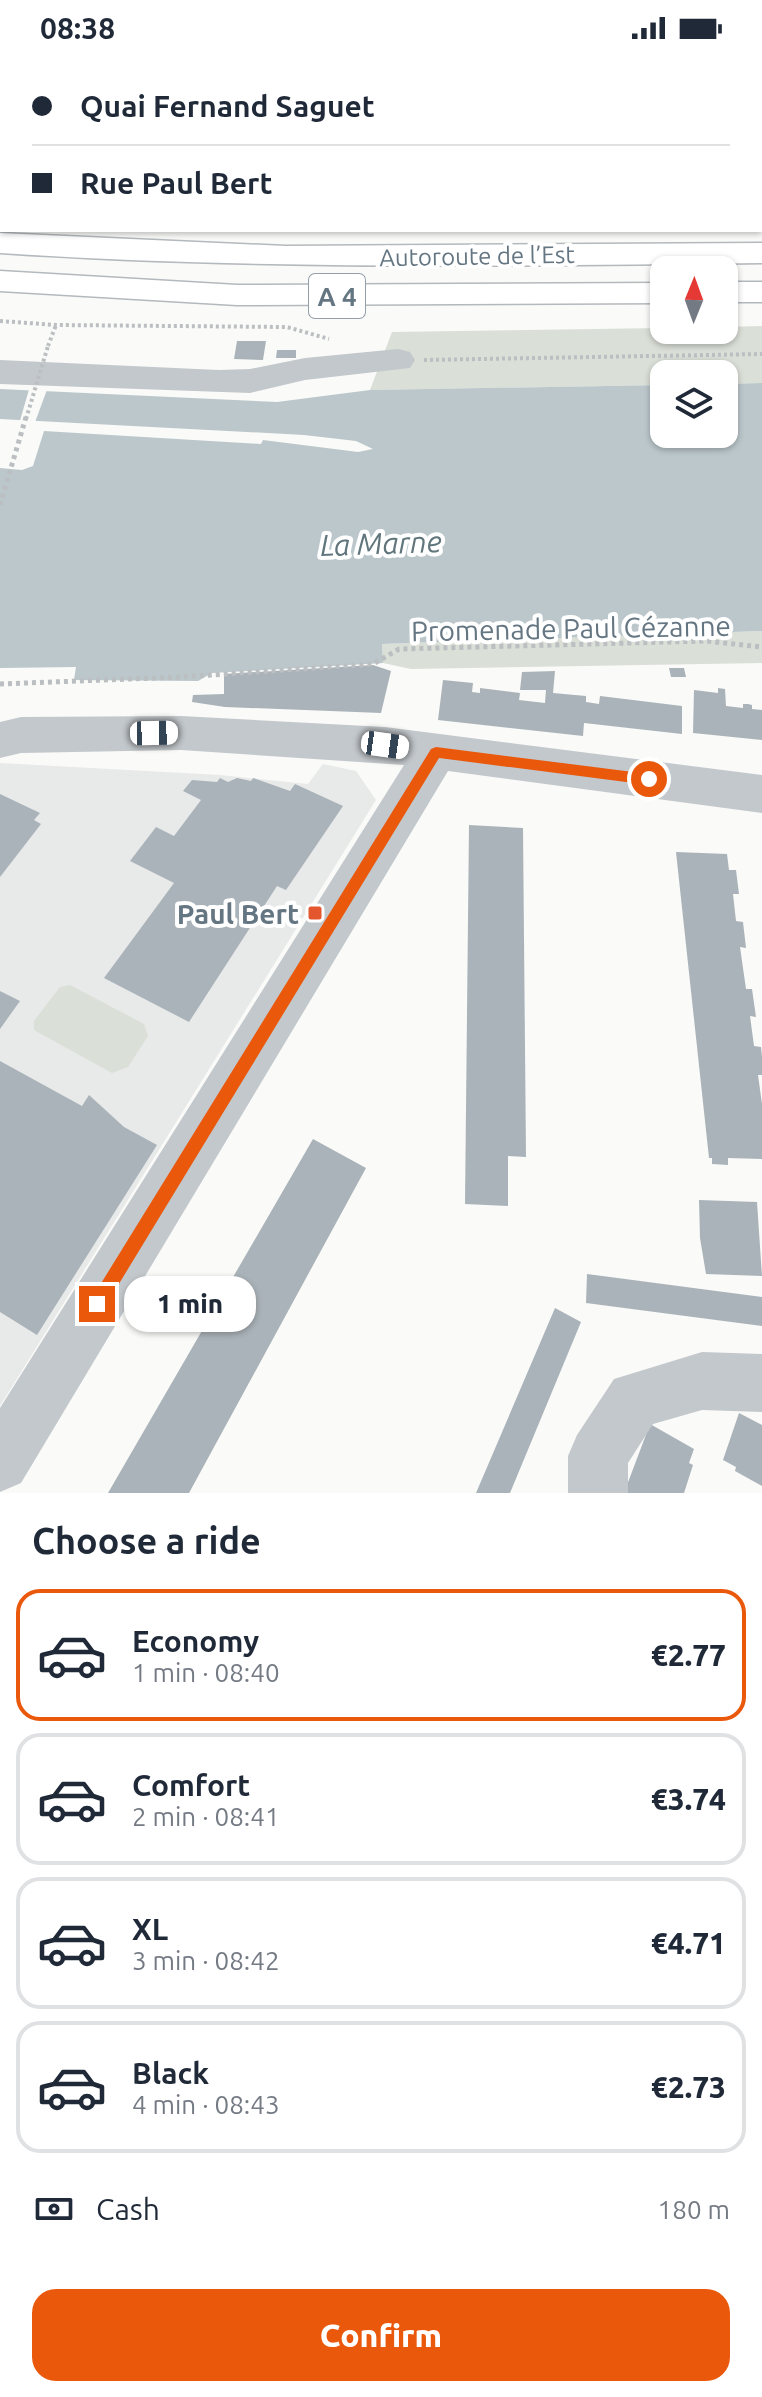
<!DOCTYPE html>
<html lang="en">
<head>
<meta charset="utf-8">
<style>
  :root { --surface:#fff; --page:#f6f6f7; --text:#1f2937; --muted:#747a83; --line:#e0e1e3; --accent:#ea580c }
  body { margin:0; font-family:Ubuntu,sans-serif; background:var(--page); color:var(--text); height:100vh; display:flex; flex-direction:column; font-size:30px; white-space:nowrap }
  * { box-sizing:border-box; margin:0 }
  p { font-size:26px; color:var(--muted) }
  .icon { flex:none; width:44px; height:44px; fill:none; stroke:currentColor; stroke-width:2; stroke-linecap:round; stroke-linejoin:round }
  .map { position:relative; height:1437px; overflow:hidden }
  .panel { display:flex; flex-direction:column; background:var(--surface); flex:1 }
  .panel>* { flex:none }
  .guide { position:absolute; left:0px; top:0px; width:762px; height:176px; box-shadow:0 2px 6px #0004; display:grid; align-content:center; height:176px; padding:0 32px; background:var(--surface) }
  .needle { width:52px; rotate:1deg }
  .buttons { position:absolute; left:650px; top:200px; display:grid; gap:16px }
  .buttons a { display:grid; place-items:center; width:88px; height:88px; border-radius:16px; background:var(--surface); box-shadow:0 2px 6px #0004; font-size:40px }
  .end { position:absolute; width:36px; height:36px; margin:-18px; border:10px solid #ea580c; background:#fff; box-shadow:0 0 0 4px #fff }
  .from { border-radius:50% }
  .bubble { position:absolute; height:56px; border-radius:24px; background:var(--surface); box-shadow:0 2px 6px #0004; font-size:26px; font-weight:800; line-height:56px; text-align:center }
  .car { position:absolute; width:24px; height:48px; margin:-24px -12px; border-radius:10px; box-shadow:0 0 6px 2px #0007; background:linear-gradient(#fff 24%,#345 0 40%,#fff 0 76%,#345 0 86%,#fff 0) }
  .guide b { display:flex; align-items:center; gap:28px; height:76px; font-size:30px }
  .guide b+b { border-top:2px solid var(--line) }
  .guide i { width:20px; height:20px; background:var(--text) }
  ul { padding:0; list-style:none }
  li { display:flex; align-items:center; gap:24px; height:132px; margin:0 16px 12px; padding:0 16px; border:4px solid var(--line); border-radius:24px }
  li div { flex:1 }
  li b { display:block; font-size:30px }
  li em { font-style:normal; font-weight:800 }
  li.selected { border-color:var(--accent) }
  li>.icon { width:72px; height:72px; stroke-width:1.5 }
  h2 { padding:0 32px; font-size:36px; line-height:96px }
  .pay { display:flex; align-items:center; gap:20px; height:88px; padding:0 32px; font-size:30px }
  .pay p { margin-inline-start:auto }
  .cta { display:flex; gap:16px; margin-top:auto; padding:16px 32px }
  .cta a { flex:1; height:92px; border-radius:24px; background:var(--accent); color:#fff; font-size:32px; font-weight:800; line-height:92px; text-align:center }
  .status { display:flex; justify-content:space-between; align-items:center; height:56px; padding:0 40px; background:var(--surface); direction:ltr }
  .status svg { height:22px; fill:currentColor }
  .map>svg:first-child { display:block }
</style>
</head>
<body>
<div class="status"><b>08:38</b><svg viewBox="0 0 49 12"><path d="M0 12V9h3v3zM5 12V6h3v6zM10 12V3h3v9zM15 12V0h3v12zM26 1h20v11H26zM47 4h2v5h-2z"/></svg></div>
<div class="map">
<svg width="762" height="1437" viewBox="0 0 762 1437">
  <rect width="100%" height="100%" fill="#fafaf8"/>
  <path fill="#e8e9e9" d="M0,707L220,719L308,728L323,708L356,715L376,744L0,1350Z"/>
  <path fill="#dadfd7" d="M762,270V327L724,328V318H664V329L370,334L392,276L664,272L724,274V271Z
    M762,575V607L411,613L383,607L382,588Z
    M70,929L144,968L148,980L128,1011L112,1017L34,974V965L60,931Z"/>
  <path fill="#bbc7cb" d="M762,327V575L382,588L383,607L212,617L198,625L74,624L76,611L0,612V412L22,414L33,410L44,375L261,388L263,384L358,396L373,393L356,385L304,379L0,363V333L277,346L370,334L664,329V378H724V328Z"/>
  <path fill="#fafaf8" d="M30,330L48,331L34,369L19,368Z"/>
  <path fill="#aab3b9" d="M237,285H266L263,304L234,303Z
    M277,294H296V302H276Z
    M373,609L391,615L381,657L225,651L192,646L193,639L224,638V618Z
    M669,612H684L686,621H671Z
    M555,615L553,637L586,640V646L599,648L600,640L682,650V678L584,667L583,680L438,664L443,624L473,627L472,636L480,637V632L520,637L519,644L545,647L546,634H520L522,616Z
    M718,632L725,633L726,650L743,652V648H748L752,649V653L762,654V684L693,677L694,634L718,637Z
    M220,722L228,726L237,722L251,725L253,722L290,735L295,728L343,750L286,834L277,830L189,966L104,922L174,827L130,805L156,771L174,780L201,744L183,735L192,724L217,726Z
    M0,738L40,757L34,764L41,768L0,821Z
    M469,769L523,772L526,1101L508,1100V1150L465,1148Z
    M676,796L727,798L729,814H736L739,838H733L736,865L743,866L746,892L740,891L746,933H752L756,961L750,960L754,990L761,991L762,1001V1019H758L762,1048V1103L728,1102V1109L712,1108V1102H709Z
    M0,935L20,945L0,973Z
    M0,1005L82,1050L89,1039L124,1071L157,1089L37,1279L0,1256Z
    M313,1083L366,1112L189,1437H108Z
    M699,1144L757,1146L762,1220L706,1218L700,1182Z
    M587,1218L762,1241V1270L586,1247Z
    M555,1252L581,1266L510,1437H476Z
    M739,1357L762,1369V1430L735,1415L736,1411L723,1404Z
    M650,1368L694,1393L689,1407L693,1409L684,1437H624Z"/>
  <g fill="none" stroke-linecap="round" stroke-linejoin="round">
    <defs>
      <path id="major" d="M0,63H2V81H0Z"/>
      <path id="highway" d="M0,147H2V165H0Z
        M0,177L286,190L762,187V207C508,210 254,214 0,197Z
        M0,215L237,229L664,227V247L237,249L0,235Z
        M724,226H762V246H724Z"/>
    </defs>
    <use href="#major" stroke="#b5babe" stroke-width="3"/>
    <use href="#highway" stroke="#b4b9bd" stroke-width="3"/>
    <path stroke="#bbbfc2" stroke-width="4" stroke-dasharray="3 3" stroke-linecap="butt" d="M0,265L56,269L287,271L329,283
      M48,290L56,269
      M424,304L762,298"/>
    <path stroke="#bbbfc2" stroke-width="5" stroke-dasharray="4 4" stroke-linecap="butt" d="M0,628L182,621L373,608L399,593L706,585L762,591"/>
    <path fill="#c3c8cc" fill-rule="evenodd" d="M100,0H128L99,2Z
      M501,0H529V2H501Z
      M0,24H2V42H0Z
      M760,61H762V79H760Z
      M398,293L410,296L415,304L410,312L305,324L250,337L0,328V304L219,314L250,313L305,302Z
      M181,660L385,671L762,719V757L448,715L21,1427L0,1436V1352L404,709L181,694L21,697L0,702V666L21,661Z
      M702,1296L762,1298V1356L702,1354L653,1368L628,1407V1437H568V1400L577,1379L614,1323Z"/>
    <use href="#major" fill="#fff" fill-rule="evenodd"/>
    <use href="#highway" fill="#fff" fill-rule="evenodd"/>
    <path stroke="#bbbfc2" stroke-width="4" stroke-dasharray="3 3" stroke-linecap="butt" d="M26,363L48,290"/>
    <path stroke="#bbbfc2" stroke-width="5" stroke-dasharray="4 4" stroke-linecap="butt" d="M0,449L26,361"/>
  </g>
  <path fill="#ea580c" d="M436,691L649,718L656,723L649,729L439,702L103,1254L97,1256L92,1254L89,1248L92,1242L431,693Z"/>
  <rect fill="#e4572e" stroke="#fff" stroke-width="3" x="307" y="849" width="16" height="16" rx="4"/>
  <g text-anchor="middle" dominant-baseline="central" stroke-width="8" stroke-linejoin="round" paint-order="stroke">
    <g font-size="24" fill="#657683" stroke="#fff">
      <text transform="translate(477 200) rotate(-1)">Autoroute de l’Est</text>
    </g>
    <rect fill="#fff" stroke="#939fa8" stroke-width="2" x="309" y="218" width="56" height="44" rx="6"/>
    <g font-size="26" font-weight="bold" fill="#657683">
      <text x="337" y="240">A 4</text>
    </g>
    <g font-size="28" fill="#657683" stroke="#fff">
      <text transform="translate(571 572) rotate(-1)">Promenade Paul Cézanne</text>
    </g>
    <g font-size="28" font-weight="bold" fill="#657683" stroke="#fff" text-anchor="end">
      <text x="299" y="857">Paul Bert</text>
    </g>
    <g font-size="30" font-style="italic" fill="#60757c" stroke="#fff">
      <text transform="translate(381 487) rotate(-2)">La Marne</text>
    </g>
  </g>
</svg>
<div class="buttons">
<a><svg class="needle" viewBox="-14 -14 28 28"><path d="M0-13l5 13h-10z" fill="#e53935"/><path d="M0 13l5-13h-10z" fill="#747a83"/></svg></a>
<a><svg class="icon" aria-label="layers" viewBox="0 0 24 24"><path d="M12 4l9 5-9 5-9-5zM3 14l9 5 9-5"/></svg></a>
</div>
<i class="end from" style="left:649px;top:723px"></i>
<i class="end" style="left:97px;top:1248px"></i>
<div class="bubble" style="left:124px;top:1220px;width:132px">1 min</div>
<i class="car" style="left:154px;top:677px;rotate:89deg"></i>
<i class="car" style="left:385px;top:689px;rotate:98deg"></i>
<div class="guide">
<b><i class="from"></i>Quai Fernand Saguet</b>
<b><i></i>Rue Paul Bert</b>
</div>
</div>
<section class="panel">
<h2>Choose a ride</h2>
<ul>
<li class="selected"><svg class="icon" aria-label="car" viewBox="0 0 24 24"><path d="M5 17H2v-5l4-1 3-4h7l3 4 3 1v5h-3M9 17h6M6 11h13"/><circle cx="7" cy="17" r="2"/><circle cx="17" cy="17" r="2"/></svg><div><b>Economy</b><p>1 min · 08:40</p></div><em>€2.77</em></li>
<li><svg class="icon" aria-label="car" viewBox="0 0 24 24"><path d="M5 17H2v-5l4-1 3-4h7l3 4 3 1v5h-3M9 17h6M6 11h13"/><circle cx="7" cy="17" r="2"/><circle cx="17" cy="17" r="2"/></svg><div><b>Comfort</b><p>2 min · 08:41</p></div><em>€3.74</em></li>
<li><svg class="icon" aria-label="car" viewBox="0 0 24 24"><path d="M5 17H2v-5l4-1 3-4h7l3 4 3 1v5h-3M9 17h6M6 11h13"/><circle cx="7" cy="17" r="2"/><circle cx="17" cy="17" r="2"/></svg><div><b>XL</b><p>3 min · 08:42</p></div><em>€4.71</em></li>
<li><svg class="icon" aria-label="car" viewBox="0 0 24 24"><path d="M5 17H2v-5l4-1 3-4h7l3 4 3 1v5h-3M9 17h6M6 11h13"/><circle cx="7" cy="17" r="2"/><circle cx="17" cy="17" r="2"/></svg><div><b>Black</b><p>4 min · 08:43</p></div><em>€2.73</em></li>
</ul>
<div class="pay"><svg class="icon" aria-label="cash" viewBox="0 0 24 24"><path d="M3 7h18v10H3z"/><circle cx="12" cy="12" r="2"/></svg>Cash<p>180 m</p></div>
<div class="cta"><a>Confirm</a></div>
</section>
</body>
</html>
